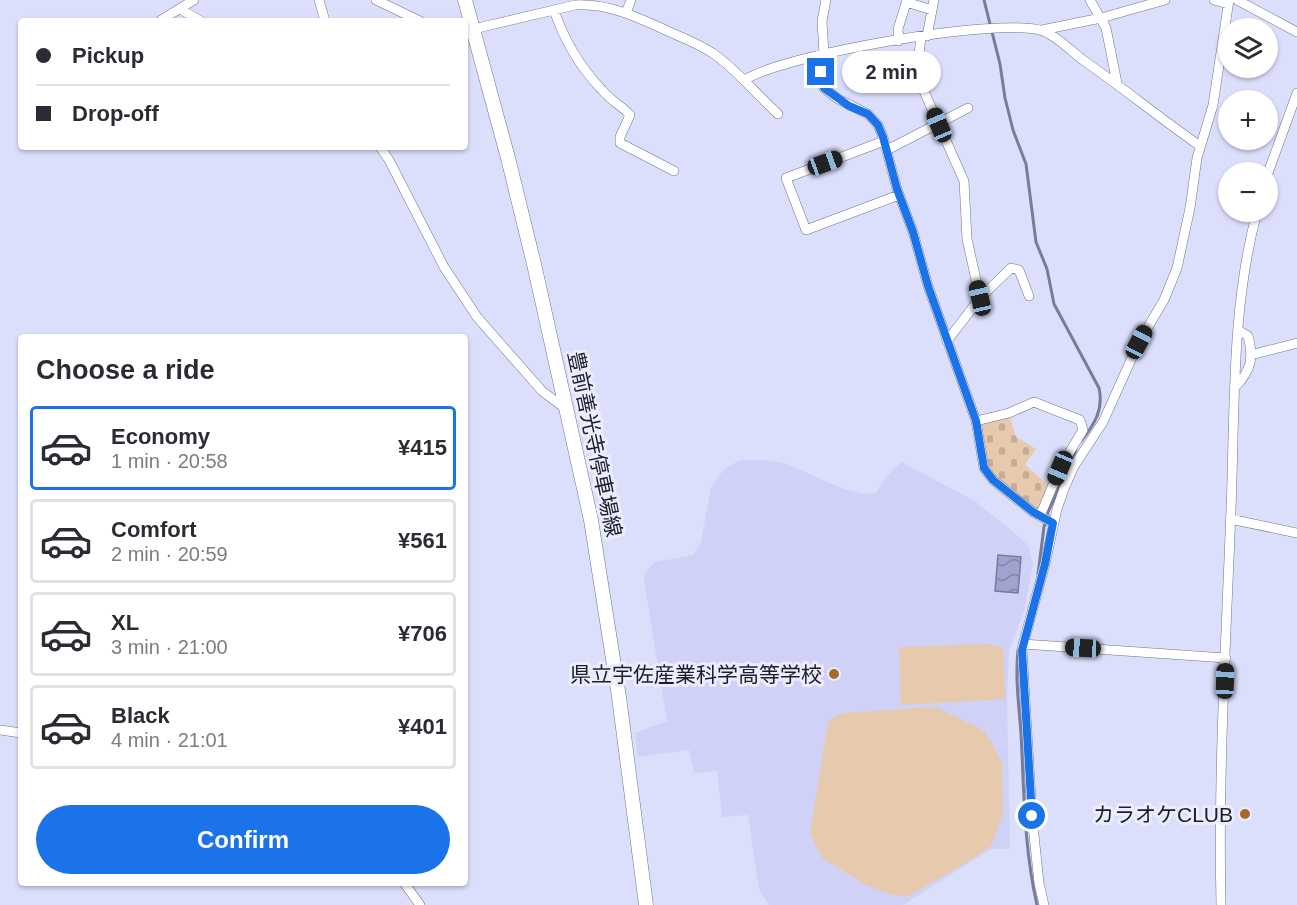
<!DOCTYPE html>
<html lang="en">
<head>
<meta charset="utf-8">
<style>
  :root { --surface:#fff; --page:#f2f2f3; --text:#2b2b33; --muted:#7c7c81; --line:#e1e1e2; --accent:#1a73e8 }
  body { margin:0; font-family:Arial,"Noto Sans JP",sans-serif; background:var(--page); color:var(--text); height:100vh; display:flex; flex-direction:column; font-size:22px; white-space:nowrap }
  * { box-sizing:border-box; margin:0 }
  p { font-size:20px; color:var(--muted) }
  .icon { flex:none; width:33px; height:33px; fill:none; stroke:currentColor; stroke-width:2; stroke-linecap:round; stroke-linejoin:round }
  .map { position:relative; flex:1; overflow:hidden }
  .sheet { position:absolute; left:18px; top:334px; width:450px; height:552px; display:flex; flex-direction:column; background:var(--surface); border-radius:6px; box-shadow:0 2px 4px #0004 }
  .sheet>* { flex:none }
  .banner { position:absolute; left:18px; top:18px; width:450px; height:132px; border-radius:6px; box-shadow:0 2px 4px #0004; display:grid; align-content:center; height:132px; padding:0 18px; background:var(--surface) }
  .fabs { position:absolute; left:1218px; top:18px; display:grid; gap:12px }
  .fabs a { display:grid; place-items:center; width:60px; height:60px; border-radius:50%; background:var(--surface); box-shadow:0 2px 4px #0004; font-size:30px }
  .end { position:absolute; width:27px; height:27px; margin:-14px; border:8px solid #1a73e8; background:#fff; box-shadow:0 0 0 3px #fff }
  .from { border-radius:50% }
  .bubble { position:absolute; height:42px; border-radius:21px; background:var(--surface); box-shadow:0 2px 4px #0004; font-size:20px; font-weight:700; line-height:42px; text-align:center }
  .car { position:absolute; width:18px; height:36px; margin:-18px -9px; border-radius:8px; box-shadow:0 0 4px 2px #0007; background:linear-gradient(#222 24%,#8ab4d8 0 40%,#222 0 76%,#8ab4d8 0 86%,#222 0) }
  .banner b { display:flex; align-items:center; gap:21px; height:57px; font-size:22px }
  .banner b+b { border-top:2px solid var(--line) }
  .banner i { width:15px; height:15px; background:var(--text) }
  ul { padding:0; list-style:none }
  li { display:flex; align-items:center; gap:18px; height:84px; margin:0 12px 9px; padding:0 6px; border:3px solid var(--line); border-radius:6px }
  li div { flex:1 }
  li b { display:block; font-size:22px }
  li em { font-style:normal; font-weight:700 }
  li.selected { border-color:var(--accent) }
  li>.icon { width:54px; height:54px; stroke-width:1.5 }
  h2 { padding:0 18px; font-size:27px; line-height:72px }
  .button { display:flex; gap:12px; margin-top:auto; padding:12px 18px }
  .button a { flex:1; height:69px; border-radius:36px; background:var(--accent); color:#fff; font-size:24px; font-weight:700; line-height:69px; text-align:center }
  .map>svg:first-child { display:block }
</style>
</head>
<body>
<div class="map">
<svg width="1297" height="905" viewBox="0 0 1297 905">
  <defs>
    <pattern id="cemetery-stones" width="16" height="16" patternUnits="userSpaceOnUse" patternTransform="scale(1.5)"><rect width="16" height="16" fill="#e7c9ad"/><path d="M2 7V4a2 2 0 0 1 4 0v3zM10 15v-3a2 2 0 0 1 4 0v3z" fill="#c6ac95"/></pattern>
    <pattern id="water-waves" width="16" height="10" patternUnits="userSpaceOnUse" patternTransform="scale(1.5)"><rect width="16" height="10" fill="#9fa3ce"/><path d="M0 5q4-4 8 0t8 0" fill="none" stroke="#8184a7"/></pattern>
  </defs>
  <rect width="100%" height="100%" fill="#dcdffc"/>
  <path fill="#cfd2f6" d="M740,460H767L787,464L841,488L865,494L876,493L886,477L901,462L975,501L1022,539L1029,547L1033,565L1024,611L1009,651L1007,696L1010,849H991L903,905H769L760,892L758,883L748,815L722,817L717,771L694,773L689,750L638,757L635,733L667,721L644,581L645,573L655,562L693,555L701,542L711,487L724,469Z"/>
  <path fill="#e7c9ad" d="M990,644L1003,648L1005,699L901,705L899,647Z
    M936,707L984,731L994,747L1002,763L1003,813L991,846L966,863L908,896L893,895L868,886L822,858L810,833L828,722L836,716L846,713Z"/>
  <path fill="url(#cemetery-stones)" d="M1010,417L1016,437L1036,449L1025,465L1048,485L1038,508L1033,510L996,477C983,462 986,442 981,424Z"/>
  <path fill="url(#water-waves)" stroke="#787b9c" stroke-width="1.5" d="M998,555L1021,557L1018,593L995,591Z"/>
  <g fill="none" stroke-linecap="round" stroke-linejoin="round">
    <path stroke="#787b9c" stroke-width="3" d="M984,0L1000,64L1005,98L1013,130L1026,164L1036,242L1047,269L1054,304L1099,388C1104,410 1094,425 1081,441
      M1038,574L1044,527L1048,512L1076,450
      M1018,650C1015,678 1019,706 1021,734C1024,790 1024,849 1037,905"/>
    <defs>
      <path id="minor" d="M319,0L325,21
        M376,0L420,21
        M826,0L822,21L824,54L820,78L821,83L824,88L838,99L868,114L878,125L883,137L897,189L913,232L928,286L976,421L984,468L993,480L1033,512L1053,523
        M1090,0L1106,28L1117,83
        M1214,0L1228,4
        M1237,0L1297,32
        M906,2L932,10
        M180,9L201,21
        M554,10C564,40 580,67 602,90C610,100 622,106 630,115L620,137V143L674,171
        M626,13L631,0
        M161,20L194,0
        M1042,30L1101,18L1165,0
        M465,33L482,27L575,5C610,3 641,19 672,33C686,39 701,45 714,54C738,71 756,94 778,114
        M927,36L934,0
        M921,37L917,71L919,80L964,181L967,239L980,298
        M899,41L898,29L907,0
        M745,80C781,55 1003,16 1043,31C1057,36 1071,51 1083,60C1123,88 1160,118 1200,146
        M884,141L786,178L806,230L899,195
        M380,147L389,160L444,267L477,317L542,391L566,409
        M887,150L968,108
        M1268,173L1297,93
        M947,341L980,298L1011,268L1019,270L1029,296
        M1251,355L1297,343
        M1235,387C1251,371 1254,358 1248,336L1238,330
        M976,421L1009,413L1034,402L1080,420L1083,430L1060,468L1040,516
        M1230,519L1297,533
        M1023,644L1226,658
        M0,730L21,733
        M405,884L420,905
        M1044,905L1039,883L1032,816L1022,649L1045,564L1057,509L1064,489L1074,466L1103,422L1139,342L1164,300L1177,268L1190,208L1197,158L1213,105L1229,0
        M1221,905C1218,773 1226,641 1231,510C1235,410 1231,308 1257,212"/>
      <path id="secondary" d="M465,0L508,158L534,264L591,520L619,697L646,905"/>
    </defs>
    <use href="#minor" stroke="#71738d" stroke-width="10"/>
    <use href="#secondary" stroke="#71738d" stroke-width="15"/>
    <use href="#minor" stroke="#fff" stroke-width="9"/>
    <use href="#secondary" stroke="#fff" stroke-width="14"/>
  </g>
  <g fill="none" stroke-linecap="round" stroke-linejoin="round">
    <path stroke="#1a73e8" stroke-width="8" d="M821,72L820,78L824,88L849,106L868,114L878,125L883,137L897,189L913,232L928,286L976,421L984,468L993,480L1033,512L1053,523L1045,564L1022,650L1032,816"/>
  </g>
  <g fill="#a46b2a" stroke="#ebedff" stroke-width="2">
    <circle cx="834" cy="674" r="6"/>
    <circle cx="1245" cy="814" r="6"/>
  </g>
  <g text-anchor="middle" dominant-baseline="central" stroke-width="6" stroke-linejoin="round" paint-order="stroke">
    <g font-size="21" fill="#1c1d27" stroke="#ebedff">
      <text transform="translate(595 444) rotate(78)">豊前善光寺停車場線</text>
    </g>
    <g font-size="21" fill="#1c1d27" stroke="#ebedff" text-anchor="end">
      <text x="822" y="674">県立宇佐産業科学高等学校</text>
      <text x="1233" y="814">カラオケCLUB</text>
    </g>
  </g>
</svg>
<div class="fabs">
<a><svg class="icon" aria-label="layers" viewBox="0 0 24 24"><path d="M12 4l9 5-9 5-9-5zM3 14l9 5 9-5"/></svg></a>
<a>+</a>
<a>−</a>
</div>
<i class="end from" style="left:1032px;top:816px"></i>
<i class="end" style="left:821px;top:72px"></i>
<div class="bubble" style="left:842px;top:51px;width:99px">2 min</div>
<i class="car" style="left:939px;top:125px;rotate:337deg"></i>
<i class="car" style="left:825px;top:163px;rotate:70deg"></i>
<i class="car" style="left:980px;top:298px;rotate:347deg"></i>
<i class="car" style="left:1139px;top:342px;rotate:28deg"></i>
<i class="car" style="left:1060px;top:468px;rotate:203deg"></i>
<i class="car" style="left:1083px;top:648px;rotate:273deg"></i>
<i class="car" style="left:1225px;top:681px;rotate:2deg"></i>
<div class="banner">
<b><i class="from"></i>Pickup</b>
<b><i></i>Drop-off</b>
</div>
<section class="sheet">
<h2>Choose a ride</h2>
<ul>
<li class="selected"><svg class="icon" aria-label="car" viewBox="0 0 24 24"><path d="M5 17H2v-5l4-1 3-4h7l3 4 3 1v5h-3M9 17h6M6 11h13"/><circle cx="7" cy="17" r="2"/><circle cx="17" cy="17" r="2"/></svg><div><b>Economy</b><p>1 min · 20:58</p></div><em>¥415</em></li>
<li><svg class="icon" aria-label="car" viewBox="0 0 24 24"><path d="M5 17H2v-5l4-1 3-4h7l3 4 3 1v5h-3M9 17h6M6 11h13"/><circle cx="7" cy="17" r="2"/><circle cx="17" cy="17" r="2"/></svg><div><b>Comfort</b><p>2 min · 20:59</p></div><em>¥561</em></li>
<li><svg class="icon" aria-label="car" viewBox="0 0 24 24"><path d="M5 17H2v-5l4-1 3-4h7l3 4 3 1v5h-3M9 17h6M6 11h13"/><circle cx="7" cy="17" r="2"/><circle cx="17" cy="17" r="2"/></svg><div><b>XL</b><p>3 min · 21:00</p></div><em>¥706</em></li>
<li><svg class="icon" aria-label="car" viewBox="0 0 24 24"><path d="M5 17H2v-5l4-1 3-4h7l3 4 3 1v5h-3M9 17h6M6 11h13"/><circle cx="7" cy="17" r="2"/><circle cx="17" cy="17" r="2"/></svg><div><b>Black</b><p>4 min · 21:01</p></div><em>¥401</em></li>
</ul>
<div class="button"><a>Confirm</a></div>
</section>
</div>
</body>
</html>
